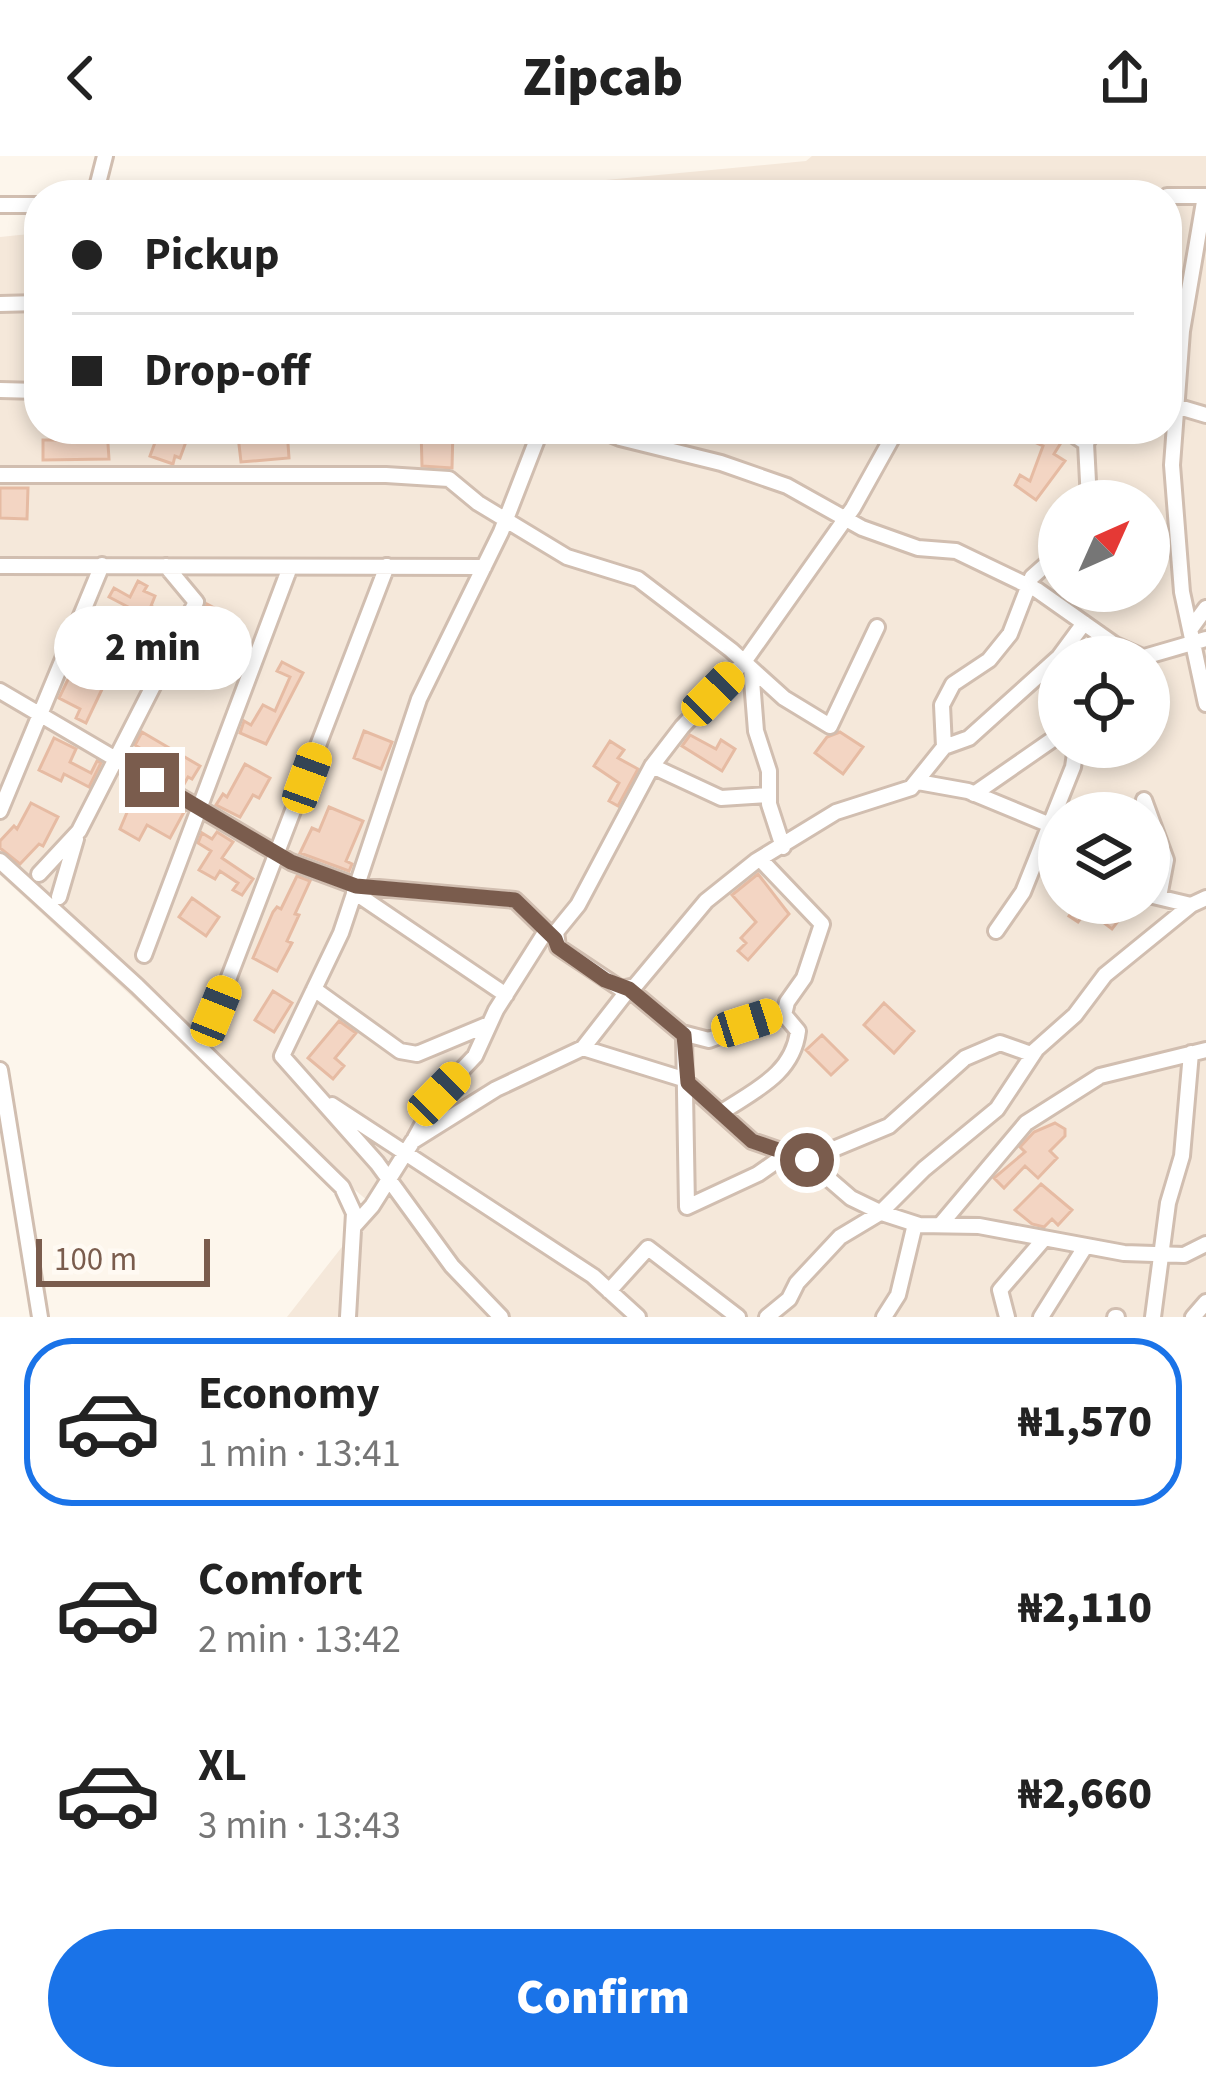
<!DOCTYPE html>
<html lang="en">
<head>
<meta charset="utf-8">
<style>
  :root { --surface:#fff; --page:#f6f6f6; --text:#222; --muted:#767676; --line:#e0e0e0; --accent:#1a73e8 }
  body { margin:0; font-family:"Source Sans 3",sans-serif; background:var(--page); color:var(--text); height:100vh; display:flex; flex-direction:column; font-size:45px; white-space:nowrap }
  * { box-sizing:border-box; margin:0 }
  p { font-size:39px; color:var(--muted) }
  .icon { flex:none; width:66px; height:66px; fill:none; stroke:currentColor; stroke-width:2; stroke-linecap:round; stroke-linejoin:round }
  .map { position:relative; height:1161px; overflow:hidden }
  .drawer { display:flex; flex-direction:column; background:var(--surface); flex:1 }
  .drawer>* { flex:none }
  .banner { position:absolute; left:24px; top:24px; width:1158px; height:264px; border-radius:48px; box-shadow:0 6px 18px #0003; display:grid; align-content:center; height:264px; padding:0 48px; background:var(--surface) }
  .needle { width:78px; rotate:45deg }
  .tools { position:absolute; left:1038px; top:324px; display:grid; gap:24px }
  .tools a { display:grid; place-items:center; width:132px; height:132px; border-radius:50%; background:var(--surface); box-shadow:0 6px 18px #0003; font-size:60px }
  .scale { position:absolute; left:36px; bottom:30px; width:174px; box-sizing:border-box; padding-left:12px; border:6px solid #7a5c4d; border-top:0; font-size:33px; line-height:42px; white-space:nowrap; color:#7a5c4d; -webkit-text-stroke:9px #fffaf3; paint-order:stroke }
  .end { position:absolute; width:54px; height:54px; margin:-27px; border:15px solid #7a5c4d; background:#fff; box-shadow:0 0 0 6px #fff }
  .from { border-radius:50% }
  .bubble { position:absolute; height:84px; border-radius:42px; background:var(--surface); box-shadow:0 6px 18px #0003; font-size:39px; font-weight:800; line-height:84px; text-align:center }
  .car { position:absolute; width:36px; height:72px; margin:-36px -18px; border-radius:15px; box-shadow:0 0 9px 3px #0007; background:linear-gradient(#f5c518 24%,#345 0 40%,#f5c518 0 76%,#345 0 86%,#f5c518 0) }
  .banner b { display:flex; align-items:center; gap:42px; height:114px; font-size:45px }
  .banner b+b { border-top:3px solid var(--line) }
  .banner i { width:30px; height:30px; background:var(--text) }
  ul { padding:21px 0 0; list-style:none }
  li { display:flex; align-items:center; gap:36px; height:168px; margin:0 24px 18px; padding:0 24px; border:6px solid transparent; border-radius:48px }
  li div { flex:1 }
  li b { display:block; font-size:45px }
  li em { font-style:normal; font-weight:800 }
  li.on { border-color:var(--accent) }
  li>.icon { width:108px; height:108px; stroke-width:1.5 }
  .primary-button { display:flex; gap:24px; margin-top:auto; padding:24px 48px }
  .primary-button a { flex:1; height:138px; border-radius:72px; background:var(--accent); color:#fff; font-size:48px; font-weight:800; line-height:138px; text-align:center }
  header { display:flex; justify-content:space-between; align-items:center; height:156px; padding:0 48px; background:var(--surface); font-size:54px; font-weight:800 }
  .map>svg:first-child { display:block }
</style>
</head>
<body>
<header><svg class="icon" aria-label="back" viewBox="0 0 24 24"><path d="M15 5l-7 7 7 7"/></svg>Zipcab<svg class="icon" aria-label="share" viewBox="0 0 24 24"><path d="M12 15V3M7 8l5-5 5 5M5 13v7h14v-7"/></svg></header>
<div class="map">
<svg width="1206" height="1161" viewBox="0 0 1206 1161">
  <rect width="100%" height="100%" fill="#fdf6ec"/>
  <path fill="#f5e8da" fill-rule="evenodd" d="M812,0H1206V1161H287L374,1050L217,919L0,719V81L39,77V273H1167V39H447L806,5ZM1059,345H1149V435H1059ZM1059,501H1149V591H1059ZM1059,657H1149V747H1059Z"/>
  <path fill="#f3d5c3" stroke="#e6bba3" stroke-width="3" d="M88,273H107L109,303L43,304V284H88Z
    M160,273L187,283L180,302L175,300L173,308L150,300Z
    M251,273H287L289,302L241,306L238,280Z
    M421,273H453L452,312L422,310Z
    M1006,273H1054L1062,285L1054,298L1065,305L1036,344L1015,329L1020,319L1030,325L1043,290Z
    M0,332H28L27,363L0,362Z
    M138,425L147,430L144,435L155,440L151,450L161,455L155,465L109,441L114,432L130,441Z
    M207,448L235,463L225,483L247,494L239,514L224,507L227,501L193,484Z
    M282,506L303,517L266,588L240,577L244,565L251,569L263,549L275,555L290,521L277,515Z
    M74,511L104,529L86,567L76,562L80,553L59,542Z
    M364,575L392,586L381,613L354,602Z
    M142,576L200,610L192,623L188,621L183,630L140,601L143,594L135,589Z
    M840,576L863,591L843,618L815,597L827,581Z
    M690,579L716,593L721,584L735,593L722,615L682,590Z
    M54,582L76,593L70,606L91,617L97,605L101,607L89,631L64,618L61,625L39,614Z
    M610,585L624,594L618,602L638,613L618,650L609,645L619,627L594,610Z
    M245,608L270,622L259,642L253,639L240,661L216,649L223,638L227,641Z
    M154,639L184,656L170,682L147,669L139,684L120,673L131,647L144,655Z
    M31,647L58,661L43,690L39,688L20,708L0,692V685L14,670L17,673Z
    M329,651L363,665L346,705L352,708L349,715L300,697L312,672L319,675Z
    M217,676L233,686L222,702L253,723L242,739L233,734L238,727L220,715L215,723L199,714L211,695L198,687L202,677L212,683Z
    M758,718L789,758L748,804L738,795L746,787L741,782L756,766L732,739Z
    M297,720L310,725L295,758L299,759L287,785L292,787L277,815L253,802L273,756L277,751L281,753Z
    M192,742L219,761L206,780L179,761Z
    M1078,747H1132L1112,773L1087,754L1078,766L1069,760Z
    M273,835L292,847L274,876L255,864Z
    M884,847L914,875L894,897L864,869Z
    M339,865L356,877L335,902L344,910L333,923L308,902Z
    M822,879L847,904L831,919L806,894Z
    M1055,967L1065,973V980L1050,995L1057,1002L1038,1022L1025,1010L1004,1032L994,1022L1025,996L1020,991L1034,976Z
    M1041,1028L1072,1054L1058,1069L1052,1063L1044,1071L1032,1068L1015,1054Z"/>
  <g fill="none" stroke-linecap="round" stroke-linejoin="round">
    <defs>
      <path id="minor" d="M95,39L105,0
        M1167,40H1206
        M1205,40L1182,175L1172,309L1182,436L1206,548
        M0,49H39
        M0,148L39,147
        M0,234L39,235
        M1179,251L1206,259
        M598,273L620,282L721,307L787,330L862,372L918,392L956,395L1037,434L1115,489L1142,501
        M897,273L853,352L744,506L682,571L652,610L578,749L556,776L558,791L621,833L635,830L706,745L756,705L836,656L911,632L944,591L942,549L953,528L989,504L1010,478L1032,421L1059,397
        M1065,273L1086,287
        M0,319H386L449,323L478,347L567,401L638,423L731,494L784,542L830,570L877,471
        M1089,345L1086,287L1095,273
        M0,410L484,411
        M1192,471L1206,452
        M1059,501L1084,467
        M1144,501L1206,483
        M751,512L756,575L769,615V648L783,691
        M0,535L291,706L356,730L515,744L555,783
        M944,591L969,582L1059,501
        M652,610L721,642L769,639
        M918,626L968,635L1055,671
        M974,638L1059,579
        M1144,644L1166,704L1159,741
        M0,655L102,409
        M760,703L822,768L804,822L787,846L784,859
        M0,705L137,830L342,1031L354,1057L348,1161
        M39,718L79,675L196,446L166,410
        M354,736L506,839
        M1149,739L1191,749
        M59,741L76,683
        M996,775L1023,736L1073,611L1076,591
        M144,799L290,411
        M314,833L400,895L417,898L489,868
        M216,855L387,410
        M682,877L709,884L782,856L798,875C793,918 755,934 722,956
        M583,892L629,833L684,879L687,1051L758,1018L788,997
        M0,914L40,1161
        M332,949L593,1120L638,1161
        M415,982L439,938L475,900L496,854L546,775
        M807,1004L889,970L965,902L1000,887L1031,898L1075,859L1105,819L1191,749L1206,742
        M941,1068L1026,967L1100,920L1206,894
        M354,1070L372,1050L413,985L496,933L583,892L683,923L752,985L807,1004L851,1042L882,1057L919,1069L979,1070L1124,1097L1184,1099L1206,1088
        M609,1135L648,1092L738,1161
        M501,1161L452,1110L377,1007L282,900L341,777L419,543L501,376L541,273
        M767,1161L789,1143L797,1127L840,1081L880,1057L924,1013L997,953L1036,894
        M884,1161L898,1139L915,1068
        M1007,1161L1000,1134L1044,1083
        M1041,1161L1085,1091
        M1115,1161H1117
        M1153,1161L1168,1047L1182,1000L1191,897
        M1193,1161L1206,1146"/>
    </defs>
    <use href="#minor" stroke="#d1beb0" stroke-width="20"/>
    <use href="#minor" stroke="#fff" stroke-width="14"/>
  </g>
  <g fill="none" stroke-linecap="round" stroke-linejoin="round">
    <path stroke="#7a5c4d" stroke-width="15" d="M152,624L291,706L356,730L515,744L555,783L558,791L605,824L629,833L684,879L688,927L752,985L807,1004"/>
  </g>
</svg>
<div class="tools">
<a><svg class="needle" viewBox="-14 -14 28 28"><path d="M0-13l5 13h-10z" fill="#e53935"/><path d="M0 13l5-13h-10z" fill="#767676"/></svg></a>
<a><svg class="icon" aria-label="locate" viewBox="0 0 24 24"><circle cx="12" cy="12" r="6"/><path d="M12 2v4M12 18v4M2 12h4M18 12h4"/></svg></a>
<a><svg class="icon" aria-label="layers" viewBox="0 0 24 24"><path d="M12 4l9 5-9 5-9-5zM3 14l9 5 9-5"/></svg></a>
</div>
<div class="scale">100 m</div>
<i class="end from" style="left:807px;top:1004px"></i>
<i class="end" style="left:152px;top:624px"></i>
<div class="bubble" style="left:54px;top:450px;width:198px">2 min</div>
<i class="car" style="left:713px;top:538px;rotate:44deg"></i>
<i class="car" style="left:307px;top:622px;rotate:20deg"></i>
<i class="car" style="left:216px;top:855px;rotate:22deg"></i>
<i class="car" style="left:747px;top:867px;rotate:72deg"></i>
<i class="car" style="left:439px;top:938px;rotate:44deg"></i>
<div class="banner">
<b><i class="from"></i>Pickup</b>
<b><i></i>Drop-off</b>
</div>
</div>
<section class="drawer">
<ul>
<li class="on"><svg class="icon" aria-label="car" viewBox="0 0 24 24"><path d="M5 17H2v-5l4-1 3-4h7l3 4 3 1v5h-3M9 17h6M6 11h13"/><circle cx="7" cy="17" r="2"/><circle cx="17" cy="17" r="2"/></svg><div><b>Economy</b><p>1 min · 13:41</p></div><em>₦1,570</em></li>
<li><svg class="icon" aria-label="car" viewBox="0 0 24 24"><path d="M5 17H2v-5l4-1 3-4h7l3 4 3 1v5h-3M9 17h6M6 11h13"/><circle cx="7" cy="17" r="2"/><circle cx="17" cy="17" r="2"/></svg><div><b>Comfort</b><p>2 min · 13:42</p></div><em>₦2,110</em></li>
<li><svg class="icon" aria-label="car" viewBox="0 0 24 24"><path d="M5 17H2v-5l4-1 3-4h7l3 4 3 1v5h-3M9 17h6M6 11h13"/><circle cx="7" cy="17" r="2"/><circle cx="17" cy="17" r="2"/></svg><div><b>XL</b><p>3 min · 13:43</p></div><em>₦2,660</em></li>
</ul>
<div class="primary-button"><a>Confirm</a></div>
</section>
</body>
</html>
